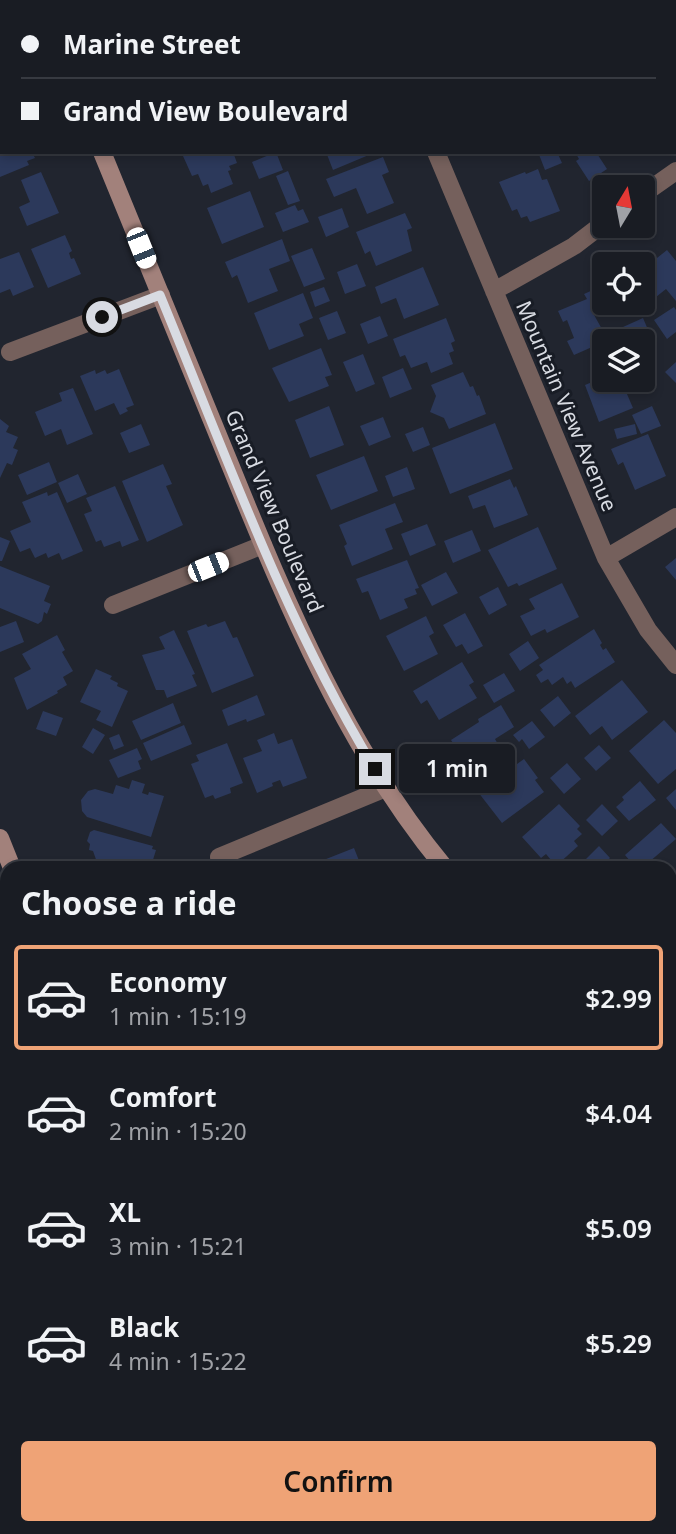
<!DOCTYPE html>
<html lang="en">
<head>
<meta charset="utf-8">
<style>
  :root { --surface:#191c23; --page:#22252b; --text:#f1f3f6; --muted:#9fa1a6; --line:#373a41; --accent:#efa376 }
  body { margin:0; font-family:"Noto Sans",sans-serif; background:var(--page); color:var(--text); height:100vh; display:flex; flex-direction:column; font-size:26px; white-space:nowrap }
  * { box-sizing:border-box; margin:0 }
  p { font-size:23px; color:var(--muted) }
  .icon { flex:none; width:38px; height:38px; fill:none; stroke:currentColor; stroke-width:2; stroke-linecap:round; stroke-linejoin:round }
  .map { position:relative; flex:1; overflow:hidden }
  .sheet { position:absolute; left:0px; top:861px; width:677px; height:674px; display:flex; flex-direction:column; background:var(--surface); border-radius:21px 21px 0 0; box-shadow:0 4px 10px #0003,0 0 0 2px var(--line) }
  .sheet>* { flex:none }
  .hud { position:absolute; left:0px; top:0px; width:677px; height:154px; box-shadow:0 4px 10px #0003,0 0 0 2px var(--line); display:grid; align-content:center; height:154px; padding:0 21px; background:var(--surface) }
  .needle { width:46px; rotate:10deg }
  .fabs { position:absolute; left:592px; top:175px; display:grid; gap:14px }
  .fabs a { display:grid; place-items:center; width:63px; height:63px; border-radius:7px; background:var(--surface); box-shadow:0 4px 10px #0003,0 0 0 2px var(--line); font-size:35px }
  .end { position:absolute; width:32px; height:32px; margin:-16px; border:9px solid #d8dbe2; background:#111; box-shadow:0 0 0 4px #111 }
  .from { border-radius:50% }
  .bubble { position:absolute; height:49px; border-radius:7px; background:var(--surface); box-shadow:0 4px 10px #0003,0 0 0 2px var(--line); font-size:23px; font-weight:600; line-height:49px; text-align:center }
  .car { position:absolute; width:21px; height:42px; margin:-21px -10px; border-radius:9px; box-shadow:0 0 5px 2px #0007; background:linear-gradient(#fff 24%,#345 0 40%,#fff 0 76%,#345 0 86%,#fff 0) }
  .hud b { display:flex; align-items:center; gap:24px; height:66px; font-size:26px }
  .hud b+b { border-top:2px solid var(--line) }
  .hud i { width:18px; height:18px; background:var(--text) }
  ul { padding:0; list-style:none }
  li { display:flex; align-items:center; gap:21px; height:105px; margin:0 14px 10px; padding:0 7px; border:4px solid transparent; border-radius:7px }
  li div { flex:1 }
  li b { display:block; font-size:26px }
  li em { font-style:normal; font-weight:600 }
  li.selected { border-color:var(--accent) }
  li>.icon { width:63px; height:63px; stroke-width:1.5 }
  h2 { padding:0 21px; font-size:32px; line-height:84px }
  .action { display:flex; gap:14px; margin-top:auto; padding:14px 21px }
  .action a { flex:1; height:80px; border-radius:7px; background:var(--accent); color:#111; font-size:28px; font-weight:600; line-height:80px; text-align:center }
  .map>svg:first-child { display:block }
</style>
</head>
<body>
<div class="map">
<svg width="676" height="1534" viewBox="0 0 676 1534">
  <rect width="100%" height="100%" fill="#21252f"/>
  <path fill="#2e341e" d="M676,1415V1534H339L338,1532L346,1528H670V1425Z"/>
  <path fill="#2c395b" d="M0,152H32L35,158L27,161L29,165L0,177Z
    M192,152H233L237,163L229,166L231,170L228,171L233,184L211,193L208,184L203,186L198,174L192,176L183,156Z
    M276,152L283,170L259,179L252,162Z
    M326,152H376L333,170Z
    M538,152H557L562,163L545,170Z
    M575,152H596L607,169L589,181L576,161L579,159Z
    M383,157L389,172L382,175L394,203L367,214L356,188L334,197L326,179Z
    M538,169L542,180L547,179L560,211L530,222L527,216L521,218L517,209L512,211L499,182L525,172L526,174Z
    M288,171L300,201L288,205L276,176Z
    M41,172L59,213L27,226L19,207L30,202L21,180Z
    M250,191L264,227L222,244L207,208Z
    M295,205L298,211L303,209L309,222L283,232L275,213Z
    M342,208L349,227L326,237L318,217Z
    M405,213L412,228L407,230L412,251L376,266L370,251L365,254L356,232Z
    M65,235L72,251L69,253L71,259L74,258L81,274L48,288L31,249Z
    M282,239L290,261L269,269L278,291L248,303L237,275L232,278L225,262Z
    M312,248L325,279L304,287L291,256Z
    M667,250L676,261V301L666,289L656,297L642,280V264H637L646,257L648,260L654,254L657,258Z
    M19,252L34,287L13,296L10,289L0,293V259Z
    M357,264L366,286L345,294L337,272Z
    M423,267L439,305L404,319L396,298L381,304L375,287Z
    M604,285V303H616L593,313L608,340L574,355L567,341L574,338L567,320L563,322L558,311L587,299L584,294Z
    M324,287L330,301L315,307L310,292Z
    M303,293L313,318L299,324L304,336L269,350L254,313Z
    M674,307L676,310V332L667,339L654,320Z
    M337,311L346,333L328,340L319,318Z
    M380,316L388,336L368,344L360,324Z
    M446,318L455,341L451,343L454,351L449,353L453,364L431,373L427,362L411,368L405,355L400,357L393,339Z
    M643,318L652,339L648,341L657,361L642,367V341H630L623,327Z
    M321,348L332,375L325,377L329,386L289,402L272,368Z
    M363,354L375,384L356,392L343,362Z
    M676,362V383L665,372Z
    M403,368L412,389L390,398L382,377Z
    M119,369L134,405L126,408L128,411L120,415L114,403L95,411L80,376L95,370L96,374L105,370L107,374Z
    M463,372L470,387L473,386L477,396L479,395L486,414L449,429L444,418L430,412L436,396L431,385Z
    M604,377V380H621L633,408L599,422L585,385Z
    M73,388L93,434L67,445L61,429L45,436L35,412L62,401L59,393Z
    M329,406L344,445L310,458L295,420Z
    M652,406L661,426L641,434L632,415Z
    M383,417L391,437L369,446L360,426Z
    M0,419L9,426L6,432L18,437L13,448L18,450L12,465L7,463L0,478Z
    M495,423L513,469L450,494L432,448Z
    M141,424L150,445L129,453L120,433Z
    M635,424L637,434L617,439L614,429Z
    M423,427L430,445L413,452L405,434Z
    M648,434L666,476L635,490L623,462L618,465L611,449Z
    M364,456L378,491L331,510L316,475Z
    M49,462L57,482L27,495L18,475Z
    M163,464L172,484L166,486L183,525L147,542L122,481Z
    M407,467L415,489L393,497L385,476Z
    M78,474L87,494L67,503L58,483Z
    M510,479L514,488L516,486L528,515L494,528L485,505L473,509L468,496Z
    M115,486L139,540L122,547L120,541L104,547L101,540L96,542L84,514L92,511L86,498Z
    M47,492L48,496L57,492L83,551L62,560L59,553L48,558L46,553L35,558L30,548L20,552L10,531L31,522L22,502Z
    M395,503L403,522L385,529L393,549L352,566L344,546L347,544L339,525Z
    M427,524L436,545L410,556L401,534Z
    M538,527L557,569L519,586L517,583L508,587L488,550Z
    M472,530L481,551L453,563L444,541Z
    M0,537L10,541L2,561H0Z
    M676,558V580L665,567Z
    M407,560L419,588L415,589L417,594L404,599L408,608L380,620L368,591L362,593L356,579Z
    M0,566L50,586L44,601L51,604L47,614L44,612L42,621L38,624L0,608Z
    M446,572L458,593L432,606L421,585Z
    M562,583L579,617L547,633L545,629L531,636L520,616L535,609L529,599Z
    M498,587L507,605L489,615L479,597Z
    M465,613L483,646L468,654L462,644L456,647L443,625Z
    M426,616L434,633L429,636L438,654L404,671L386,636Z
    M16,621L24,642L0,652V627Z
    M225,621L233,638L237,637L254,676L212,693L187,631L206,624L208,627Z
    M594,629L602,643L600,645L603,650L606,648L615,662L575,688L571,681L567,684L563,677L552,685L548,679L541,683L536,675L543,670L539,665Z
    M174,630L195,674L192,675L197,686L167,698L164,690H156L142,655L165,649L159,637Z
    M57,635L65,650L62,652L73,671L63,677L67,685L57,691L58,693L27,710L14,678L31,669L22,654Z
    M528,641L539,658L520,671L509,654Z
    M462,662L474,682L469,685L477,698L439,720L427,700L421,704L413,691Z
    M96,669L112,676L110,679L118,683L117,686L128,691L112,727L96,720L101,711L80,702Z
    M504,673L515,691L494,703L483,685Z
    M622,680L648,712L612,740L602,726L590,735L575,716Z
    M257,695L265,715L247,722L246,719L228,726L222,710Z
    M558,696L571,713L554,727L540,710Z
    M173,703L181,723L141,740L132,721Z
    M501,705L514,727L495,739L503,753L471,772L451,740L479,722L478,719Z
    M43,711L63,718L56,736L36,729Z
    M664,720L676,733V769L658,784L629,751Z
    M532,721L545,737L529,749L522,739L519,742L513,735Z
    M184,725L192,744L151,761L143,743Z
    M93,728L105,735L93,754L82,747Z
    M274,733L278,744L292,739L307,778L283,787L280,780L272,783L273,786L257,793L243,758L262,751L257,740Z
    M119,734L124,746L114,750L109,738Z
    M227,743L243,783L230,788L231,793L215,799L213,795L205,798L191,764L199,761L196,755Z
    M599,745L611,758L596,771L584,758Z
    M137,748L142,759L138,761L141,769L118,778L109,760Z
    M524,759L538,778L535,780L544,792L502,823L478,792Z
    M567,763L581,779L564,794L550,778Z
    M132,780L145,784L142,793L148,795L149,792L164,796L151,837L87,817L82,811L81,800L88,791L95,789L113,794L116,785L129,789Z
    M640,781L656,800L629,821L616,807L624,800L622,797Z
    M676,789V810L666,798Z
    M559,804L580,826L577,829L582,834L574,841L578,846L556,866L546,854L541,858L522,837Z
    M602,804L618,821L602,836L586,820Z
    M661,823L676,839L642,868H636L625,855Z
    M94,830L153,846L152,849L156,850L152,863L143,865L144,868H99L93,851L89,850L90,844L87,841L90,832Z
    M599,846L610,858L600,868H577Z
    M354,848L362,868H318L316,863Z
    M676,957V980L670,976V962Z
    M7,1243V1269L0,1266V1260Z
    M7,1505V1527L0,1530V1507Z
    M118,1528H159L161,1534H121Z"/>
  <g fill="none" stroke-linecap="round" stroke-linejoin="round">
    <path stroke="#61646d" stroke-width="4.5" stroke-dasharray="2 5" stroke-linecap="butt" d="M0,1024L7,1030
      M547,1534L562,1528"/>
    <path stroke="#75605c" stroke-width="12" d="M0,1111L7,1090
      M670,1519L675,1534
      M290,1534L304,1528"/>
    <path stroke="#75605c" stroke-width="18" d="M373,0L374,2
      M442,2L444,0
      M0,71H2
      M436,152L606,558L648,630L676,665
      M642,195L676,171
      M494,291L574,246L604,223
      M10,352L161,295
      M606,558L676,517
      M113,605L263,545
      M219,857L386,788
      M670,912L676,907
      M0,1369L7,1386
      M66,1528L68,1534"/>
    <path stroke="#a2817b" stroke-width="18" d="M40,0L41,2
      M102,152C145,257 188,362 231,467C288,607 347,750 445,868
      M0,838L12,868
      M670,1073L676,1077
      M286,1528L289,1534"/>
  </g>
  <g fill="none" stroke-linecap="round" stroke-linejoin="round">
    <path stroke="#d8dbe2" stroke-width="9" d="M102,317L160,295C226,455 285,621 375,769"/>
  </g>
  <g text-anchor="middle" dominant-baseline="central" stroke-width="6" stroke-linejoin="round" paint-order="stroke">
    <g font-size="21" fill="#d8dbe2" stroke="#181c25">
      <text transform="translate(567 406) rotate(67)">Mountain View Avenue</text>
      <text transform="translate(275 511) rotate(67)">Grand View Boulevard</text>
    </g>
  </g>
</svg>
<div class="fabs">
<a><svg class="needle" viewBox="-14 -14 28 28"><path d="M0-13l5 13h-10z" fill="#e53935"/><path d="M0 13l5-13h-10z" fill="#9fa1a6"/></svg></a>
<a><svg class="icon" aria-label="locate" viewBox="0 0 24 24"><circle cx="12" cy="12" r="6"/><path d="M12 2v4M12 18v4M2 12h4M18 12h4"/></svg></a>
<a><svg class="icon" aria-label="layers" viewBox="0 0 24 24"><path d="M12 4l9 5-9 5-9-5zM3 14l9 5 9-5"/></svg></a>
</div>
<i class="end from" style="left:102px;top:317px"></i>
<i class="end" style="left:375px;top:769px"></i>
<div class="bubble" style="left:399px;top:744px;width:116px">1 min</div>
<i class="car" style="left:141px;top:248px;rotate:158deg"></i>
<i class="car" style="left:208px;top:567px;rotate:68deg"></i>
<div class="hud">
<b><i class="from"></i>Marine Street</b>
<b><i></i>Grand View Boulevard</b>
</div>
<section class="sheet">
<h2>Choose a ride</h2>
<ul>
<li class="selected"><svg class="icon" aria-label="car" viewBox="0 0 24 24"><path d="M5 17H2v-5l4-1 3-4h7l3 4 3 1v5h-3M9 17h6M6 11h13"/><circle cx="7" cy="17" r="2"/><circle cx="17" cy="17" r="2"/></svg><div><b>Economy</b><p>1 min · 15:19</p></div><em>$2.99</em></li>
<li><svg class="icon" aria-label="car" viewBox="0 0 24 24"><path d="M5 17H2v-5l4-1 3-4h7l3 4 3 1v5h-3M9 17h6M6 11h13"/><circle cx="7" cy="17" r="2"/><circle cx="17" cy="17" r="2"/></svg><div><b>Comfort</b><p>2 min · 15:20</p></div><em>$4.04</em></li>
<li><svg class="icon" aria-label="car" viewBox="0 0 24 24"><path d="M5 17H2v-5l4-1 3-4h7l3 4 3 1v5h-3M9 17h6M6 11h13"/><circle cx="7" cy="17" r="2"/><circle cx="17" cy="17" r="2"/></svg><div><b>XL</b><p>3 min · 15:21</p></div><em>$5.09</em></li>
<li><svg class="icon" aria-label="car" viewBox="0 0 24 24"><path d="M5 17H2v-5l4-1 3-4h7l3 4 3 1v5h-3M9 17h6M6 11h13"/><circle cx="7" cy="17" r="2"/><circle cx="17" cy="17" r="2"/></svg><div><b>Black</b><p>4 min · 15:22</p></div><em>$5.29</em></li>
</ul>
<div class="action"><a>Confirm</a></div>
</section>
</div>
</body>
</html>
